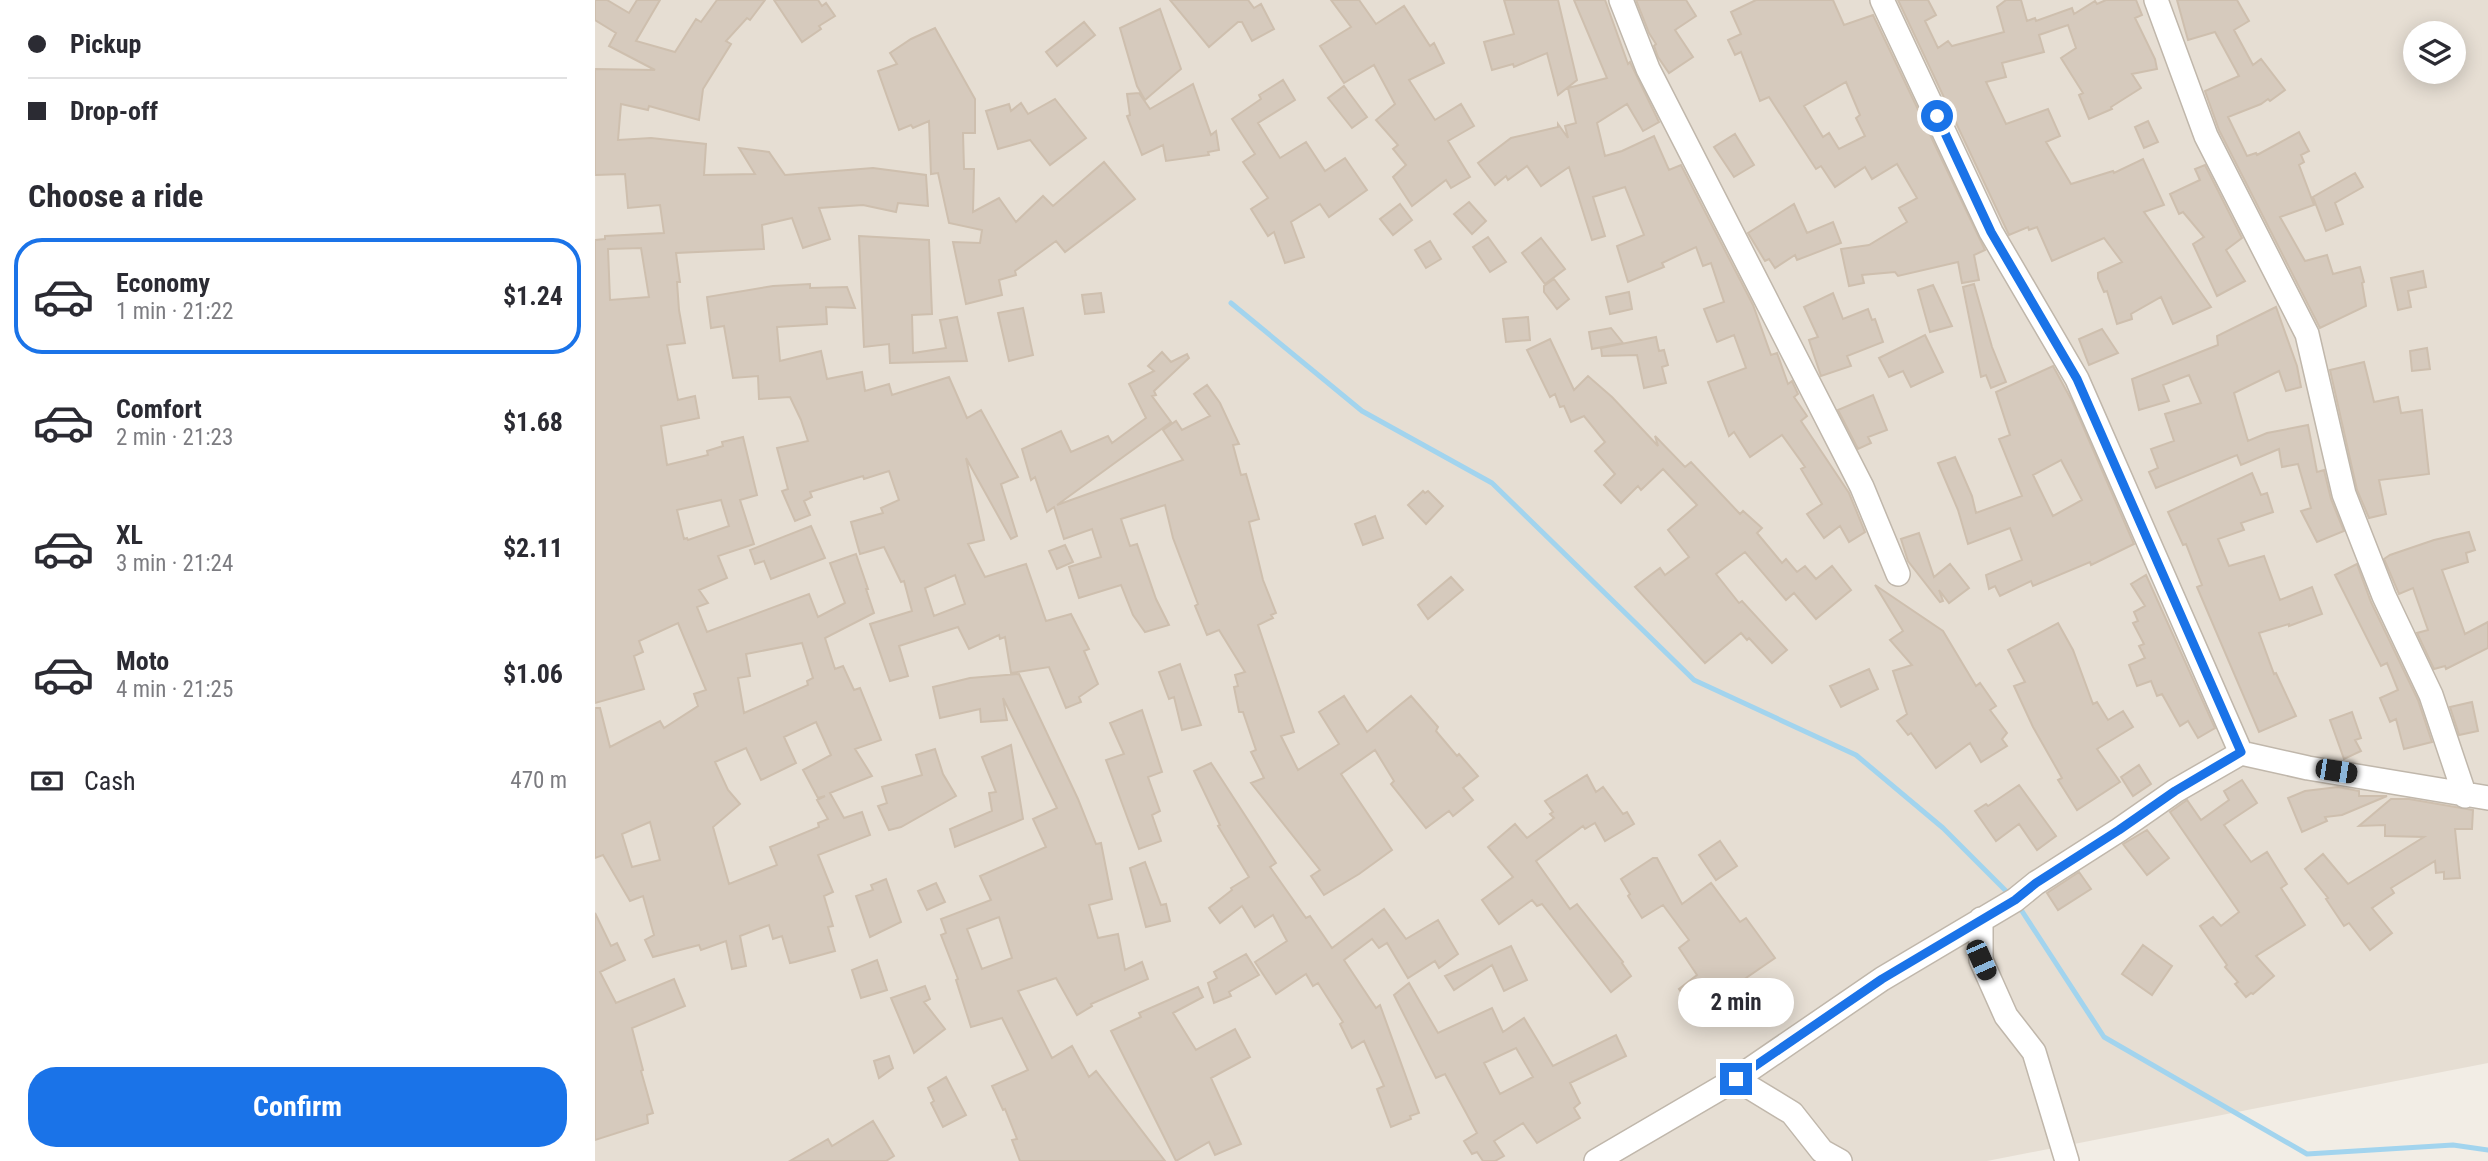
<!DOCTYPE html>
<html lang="en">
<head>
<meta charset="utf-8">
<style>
  :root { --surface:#fff; --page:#f7f7f7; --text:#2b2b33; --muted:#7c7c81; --line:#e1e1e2; --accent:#1a73e8 }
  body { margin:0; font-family:"Roboto Condensed",sans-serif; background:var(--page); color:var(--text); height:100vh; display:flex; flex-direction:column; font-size:26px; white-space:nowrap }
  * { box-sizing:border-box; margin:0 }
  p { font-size:23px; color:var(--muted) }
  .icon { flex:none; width:38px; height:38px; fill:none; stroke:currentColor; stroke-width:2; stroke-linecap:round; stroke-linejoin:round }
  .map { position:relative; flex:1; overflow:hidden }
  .sheet { display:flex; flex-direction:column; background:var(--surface); width:595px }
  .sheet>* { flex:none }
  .banner { display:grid; align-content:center; height:154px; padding:0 28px; background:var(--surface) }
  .fabs { position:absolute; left:1808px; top:21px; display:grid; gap:14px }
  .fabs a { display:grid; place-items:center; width:63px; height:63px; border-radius:50%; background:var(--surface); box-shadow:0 4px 18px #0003; font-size:35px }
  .end { position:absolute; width:32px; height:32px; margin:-16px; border:9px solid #1a73e8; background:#fff; box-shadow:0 0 0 4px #fff }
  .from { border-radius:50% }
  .bubble { position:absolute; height:49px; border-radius:24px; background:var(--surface); box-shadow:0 4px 18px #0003; font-size:23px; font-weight:700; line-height:49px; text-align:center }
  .car { position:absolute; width:21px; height:42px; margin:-21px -10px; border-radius:9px; box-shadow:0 0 5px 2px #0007; background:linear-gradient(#222 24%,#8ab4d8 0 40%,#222 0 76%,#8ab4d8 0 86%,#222 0) }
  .banner b { display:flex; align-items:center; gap:24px; height:66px; font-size:26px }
  .banner b+b { border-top:2px solid var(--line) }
  .banner i { width:18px; height:18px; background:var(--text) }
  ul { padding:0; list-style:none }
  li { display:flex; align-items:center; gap:21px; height:116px; margin:0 14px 10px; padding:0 14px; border:4px solid transparent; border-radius:28px }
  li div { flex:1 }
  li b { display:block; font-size:26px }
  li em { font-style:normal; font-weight:700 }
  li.selected { border-color:var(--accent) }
  li>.icon { width:63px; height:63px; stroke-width:1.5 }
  h2 { padding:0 28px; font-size:32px; line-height:84px }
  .pay { display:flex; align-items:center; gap:18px; height:77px; padding:0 28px; font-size:26px }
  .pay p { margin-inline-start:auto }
  .action { display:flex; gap:14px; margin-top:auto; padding:14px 28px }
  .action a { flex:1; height:80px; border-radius:28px; background:var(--accent); color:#fff; font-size:28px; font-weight:700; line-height:80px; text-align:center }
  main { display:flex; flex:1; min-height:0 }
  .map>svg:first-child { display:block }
</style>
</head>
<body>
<main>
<section class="sheet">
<div class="banner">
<b><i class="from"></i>Pickup</b>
<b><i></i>Drop-off</b>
</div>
<h2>Choose a ride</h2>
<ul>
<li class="selected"><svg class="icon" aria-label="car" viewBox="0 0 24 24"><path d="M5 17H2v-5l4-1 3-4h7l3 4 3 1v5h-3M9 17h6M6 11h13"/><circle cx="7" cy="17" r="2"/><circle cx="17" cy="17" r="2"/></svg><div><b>Economy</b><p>1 min · 21:22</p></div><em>$1.24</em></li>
<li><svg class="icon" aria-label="car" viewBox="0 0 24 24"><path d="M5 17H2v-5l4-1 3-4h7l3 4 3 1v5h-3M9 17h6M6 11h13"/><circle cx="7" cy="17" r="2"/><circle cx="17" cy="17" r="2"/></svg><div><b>Comfort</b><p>2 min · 21:23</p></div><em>$1.68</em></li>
<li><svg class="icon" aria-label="car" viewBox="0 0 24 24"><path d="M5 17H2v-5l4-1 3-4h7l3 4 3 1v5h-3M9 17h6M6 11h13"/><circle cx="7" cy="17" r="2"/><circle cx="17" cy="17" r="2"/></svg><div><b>XL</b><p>3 min · 21:24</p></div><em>$2.11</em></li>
<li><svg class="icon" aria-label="car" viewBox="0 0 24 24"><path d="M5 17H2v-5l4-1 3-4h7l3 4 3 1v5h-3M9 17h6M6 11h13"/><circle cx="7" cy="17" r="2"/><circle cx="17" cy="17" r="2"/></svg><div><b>Moto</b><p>4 min · 21:25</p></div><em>$1.06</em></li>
</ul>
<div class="pay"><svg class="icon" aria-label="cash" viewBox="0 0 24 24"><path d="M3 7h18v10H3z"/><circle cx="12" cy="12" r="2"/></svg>Cash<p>470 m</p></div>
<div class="action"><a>Confirm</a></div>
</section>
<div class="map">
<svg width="1893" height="1161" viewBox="0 0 1893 1161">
  <rect width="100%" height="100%" fill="#f2ede5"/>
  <path fill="#e6ded3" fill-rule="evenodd" d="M0,0H1893V1063L1392,1161H0ZM1820,33H1858V72H1820Z"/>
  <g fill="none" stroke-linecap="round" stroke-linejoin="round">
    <path stroke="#a2d4ee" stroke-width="5" d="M636,303L767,411L897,483L1099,680L1261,755L1348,828L1415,895
      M1423,905L1509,1037L1712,1154L1858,1145L1893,1150"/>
  </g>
  <path fill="#d6cabd" stroke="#cebfae" stroke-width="2" fill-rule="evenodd" d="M0,0H12L34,13L42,0H65L41,41L80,52L101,19L106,22L122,0H170L155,20L152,18L131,41L136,44L108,89L104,120L54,106L53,110L26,104L23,140L56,138L111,144L109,175L160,174L144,148L174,152L190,175L278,168L331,175L333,206L303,203L301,212L268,205L224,208L235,239L208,248L197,218L167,225L169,249L81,253L85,282H82L84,310L90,343L72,345L83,400L100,396L104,418L66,426L72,465L113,455L112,451L128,446L127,442L148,437L162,495L145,500L159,544L123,556L132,578L104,590L113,603L102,607L112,632L214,594L223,617L250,603L235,563L261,554L273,589H271L279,613L230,638L240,669L248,666L259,690L265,688L286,740L260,749L277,776L235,793L249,818L267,812L275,835L223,855L238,892L229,896L238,926L233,927L240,951L200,962L195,963L187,936L178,939L174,925L145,936L151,966L137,969L131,941L106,950L104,945L58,957L50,940L59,935L48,896L35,901L8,855L0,858V708H5L15,747L65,721L69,728L103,706L99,694L111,690L83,623L44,641L48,652L39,656L49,689L0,703V240L10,239V236L69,233L65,205L33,208L30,174L0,175V69L60,70L14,46L21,33L0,20ZM46,248L54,297L15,300L13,249ZM126,500L134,526L93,540L92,538L89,539L82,510ZM207,643L218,678L212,681L213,685L149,713L143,678L155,676L151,654ZM221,722L236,755L208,770L223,798L230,796L222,800L233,819L223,823L224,827L175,847L182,865L134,884L118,827L145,804L133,790L120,762L151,748L166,780L201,763L189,737ZM55,822L65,860L37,867L27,834Z
    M179,0H223L227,6L231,3L240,16L224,26L226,29L207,42Z
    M575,0H653L659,8L666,4L679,29L657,41L647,22H643L614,47Z
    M736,0H764L781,24L809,6L835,46L839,43L849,63L814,80L840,120L866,104L879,126L853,141L875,177L856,188L851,180L817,206L798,177L811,165L798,149L803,145L781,120L800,104L779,65L749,83L725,46L756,27Z
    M909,0H963L982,80L963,95L952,53L919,67L918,64L897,70L889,42L919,34Z
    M979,0H1010L1033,64L1035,62L1064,122L1048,131L1032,104L1002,123L1010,156L1027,151L1059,136L1074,170L1086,165L1158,305L1176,355L1182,353L1193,384L1197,381L1203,394L1199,397L1212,416L1206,421L1254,493L1270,532L1254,542L1245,526L1229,538L1212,514L1227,504L1206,469L1210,467L1187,435L1155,457L1139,432L1134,436L1113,382L1151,368L1139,335L1122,342L1109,309L1129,302L1116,263L1108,266L1101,247L1067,263L1069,267L1033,282L1022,246L1049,235L1030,187L998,197L1010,236L997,240L974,167L946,186L932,166L913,180L911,176L900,185L883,163L916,138L963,127V124L973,138L970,126L981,123L973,88L1012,78Z
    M1041,0H1091L1101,16L1080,30L1098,57L1074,73L1063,57L1059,46L1061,44L1054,33Z
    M1161,0H1238L1249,25L1278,15L1390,250L1379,255L1384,280L1367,283L1363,262L1303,276L1300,272L1267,275L1269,283L1254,286L1246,249L1274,245L1312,222L1304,208L1322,198L1302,164L1277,179L1270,167L1240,187L1226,166L1221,169L1174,97L1165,101L1146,52L1140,55L1133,40L1146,34L1136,12ZM1251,82L1265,115L1261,118L1270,136L1244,149L1234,133L1228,137L1209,106Z
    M1303,0H1333L1341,15L1330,21L1343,48L1353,41L1357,46L1409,32L1402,7L1411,0H1426L1432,21L1440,18L1441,21L1477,8L1479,14L1500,1L1502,4L1511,0H1541L1547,15L1540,18L1560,59L1562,69L1537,74L1546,88L1516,107L1517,109L1494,119L1484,95L1488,93L1466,58L1481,48L1473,25L1444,35L1449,52L1407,63L1411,77L1391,82L1411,124L1453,109L1465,136L1451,142L1476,184L1518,171L1519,173L1548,159L1569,205L1549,212L1616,307L1578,324L1566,297L1536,314L1537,319L1522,324L1512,291L1509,292L1503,278V273L1527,262L1509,238L1457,261L1442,227L1434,230L1433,227L1414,235Z
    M1582,0H1642L1654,21L1639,30L1658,65L1666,59L1690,90L1675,101L1673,99L1666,104L1633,117L1652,156L1661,153L1662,155L1704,132L1714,151L1706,155L1709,162L1704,165L1719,205L1685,217L1710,261L1732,255L1738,274L1765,267L1769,282L1767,283L1771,306L1725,328L1624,130L1610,91L1644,76L1620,32L1593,40Z
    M565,9L586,69L550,100L542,86L525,28Z
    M489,22L500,35L462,66L451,52Z
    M340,28L380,99V133H368L369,169H379L378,212L404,198L421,222L448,196L458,206L509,162L540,199L470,252L461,241L420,271L421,275L404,280L407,295L371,304L358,242L385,243L387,230L354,223L343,173L336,174L334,121L318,128L316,125L304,130L283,71L302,64L295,53L316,39Z
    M688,80L700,100L663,123L685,158L711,142L730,171L750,158L772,190L734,217L725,204L696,222L709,257L690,263L679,232L673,236L656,209L673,198L648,162L660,154L637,119L666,99L664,95Z
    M598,84L616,135L621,131L624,150L613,152L614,155L571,161L568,145L547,155L532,116L535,115L532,94L544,93L555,109Z
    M749,86L772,117L757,128L733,98Z
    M460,99L491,138L455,165L435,140L403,149L391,111L414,104L416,111L426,103L433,114Z
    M1553,121L1563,142L1549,148L1540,127Z
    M1140,134L1159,165L1139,177L1119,147Z
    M1610,165L1647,238L1631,250L1650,281L1622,296L1598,244L1609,237L1588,212L1584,214L1575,194L1605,180L1600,169Z
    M1760,173L1768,187L1740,203L1748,224L1731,231L1718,197Z
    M874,202L891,221L877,234L859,214Z
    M805,204L817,220L798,235L785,219Z
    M1199,204L1212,233L1238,222L1246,243L1202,260L1200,255L1180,268L1174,259L1170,261L1153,233Z
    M264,236L334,240L337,314L317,315L318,353L351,348L345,320L362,317L372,361L295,363L294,344L269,347Z
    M893,237L911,262L895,272L878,247Z
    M946,238L970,269L950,284L927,253Z
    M835,241L846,259L831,268L820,250Z
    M1828,271L1831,287L1813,291L1816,307L1803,310L1796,278Z
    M959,279L974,299L962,309L949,292V286Z
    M215,284V288L252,287L260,308L231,307L232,324L182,327L185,361L226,351L232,379L267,372L270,391L294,384L297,395L354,377L372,418L386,410L423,477L406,484L422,536L416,539L371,458L389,540L373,544L390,577L431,564L451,621L476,614L494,649L489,651L503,684L484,697L486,702L471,708L454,667L416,673L410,637L405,639L404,635L374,649L363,627L304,646L313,676L295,681L275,624L317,611L309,581L306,582L289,547L265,554L256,522L288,513L286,508L304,500L294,471L269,479L268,476L215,492L217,497L209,501L215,515L200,521L187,491L193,489L182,448L213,441L206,420L195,397L164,399L163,376L138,378L129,326L116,328L112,297L178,286ZM360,575L370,604L339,616L330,588Z
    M1379,284L1397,347L1411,382L1396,388L1391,375L1386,377L1368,287Z
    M1338,285L1357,326L1335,332L1323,290Z
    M1034,292L1037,309L1015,314L1011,297Z
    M506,293L509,312L490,314L487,295Z
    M1238,293L1248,319L1273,309L1277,320L1280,319L1288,342L1252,356L1256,366L1226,376L1214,340L1223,337L1209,307Z
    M1681,307L1702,366L1706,387L1691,391L1684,371L1639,393L1653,441L1672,433L1713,425L1722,472L1729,470L1736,499L1749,531L1722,542L1706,511L1716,508L1705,471L1703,464L1687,467L1684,449L1646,465L1642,455L1561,488L1554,472L1563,468L1556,449L1579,441L1570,414L1606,403L1594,375L1568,385L1574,401L1544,410L1537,379L1623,345L1622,336Z
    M428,308L438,355L414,361L403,313Z
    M933,317L935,340L911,342L908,319Z
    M1016,328L1028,343L997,349L994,332Z
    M1507,329L1523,353L1494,365L1484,339Z
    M1330,335L1348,372L1316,387L1308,371L1294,377L1284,358Z
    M1061,337L1064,351L1069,350L1073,365L1067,367L1071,383L1049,388L1042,355L1007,356L1006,348Z
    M955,339L979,390L993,376L1017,397L1063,446L1060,436L1090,467L1096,462L1145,514L1148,511L1167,528L1162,533L1187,563L1191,559L1202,572L1210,566L1221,579L1237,566L1256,590L1221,619L1199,593L1191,600L1150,552L1121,574L1144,603L1147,601L1192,650L1177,663L1154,638L1152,640L1146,633L1110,663L1040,587L1065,568L1070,575L1094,557L1073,530L1102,505L1068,469L1046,490L1043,486L1026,503L1009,485L1020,474L1000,451L1010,442L989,416L976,422L969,406L965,407L960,394L955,397L932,350Z
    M1832,348L1835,369L1817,371L1815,351Z
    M567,352L576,362L592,354L594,358L559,391L561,395L557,396L576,422L462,505L588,460L568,430L581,421L587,430L615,416L599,394L612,385L625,403L644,444L638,445L646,475L651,474L664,519L654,522L668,580L681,613L676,615L678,618L663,625L699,732L686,736L703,770L744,744L724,712L749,696L772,732L816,696L843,727L841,731L862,756L864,754L883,776L868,788L878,800L858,816L854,811L831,828L796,784L799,781L780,750L746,774L797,850L764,874L729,895L716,876L725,870L656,783L669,778L656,752L661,750L648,712H644L639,687L643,686L640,675L650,672L624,630L612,635L600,606L603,604L578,538L570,505L526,519L535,546L542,544L561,599L574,625L550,632L538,615L526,585L484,598L474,567L506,557L497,529L469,539L459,507L452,512L440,477L436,480L427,449L466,431L476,452L513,436L517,443L551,418L534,384L559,371L553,366Z
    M1769,362L1779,402L1803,397L1806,413L1827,410L1834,474L1784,480L1791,514L1774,518L1762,490L1735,370Z
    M1458,366L1477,401L1539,544L1496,565L1495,562L1438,586L1436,581L1405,596L1400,586L1394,589L1391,575L1427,560L1415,528L1373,544L1363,510L1343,463L1360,457L1377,496L1381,513L1427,496L1404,439L1415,435L1401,392ZM1466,460L1487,500L1458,516L1438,475Z
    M1278,395L1292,430L1273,437L1276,443L1263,449L1243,410Z
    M1657,473L1666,495L1672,493L1678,512L1646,523L1649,530L1623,539L1634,566L1669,556L1685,600L1717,587L1727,614L1694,626V624L1664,633L1679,674L1681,673L1701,716L1664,732L1602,587L1607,585L1591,544L1588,545L1573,512Z
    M828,491L830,493L833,491L848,506L831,524L813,505Z
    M780,516L788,538L768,545L760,524Z
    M216,526L230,558L176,579L169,561L160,564L155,550Z
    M1874,532L1880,550L1871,553L1873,562L1847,570L1870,634L1893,622V648L1851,669L1850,666L1839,669L1822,633L1833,630L1818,588L1804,594L1789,559L1795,555L1839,540Z
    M1324,533L1339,577L1355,564L1374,588L1354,603L1344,590L1348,601L1345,602L1313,561L1306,539Z
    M470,545L478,562L462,569L454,551Z
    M1762,564L1776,602L1823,700L1837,742L1809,749L1801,719L1795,722L1785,698L1803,690L1792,663L1786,666L1740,575Z
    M1551,575L1620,728L1603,738L1593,721L1585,726L1567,694L1562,696L1556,681L1542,686L1534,665L1550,658L1544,646L1549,644L1538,623L1543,621L1539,612L1550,606L1536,584Z
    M856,577L868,590L833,619L823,605Z
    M1280,585L1348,631L1381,686L1385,683L1401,706L1395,710L1412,733L1407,739L1412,746L1386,762L1375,743L1341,768L1316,733L1313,735L1302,721L1312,714L1298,671L1317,665L1295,640L1308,631Z
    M1463,623L1478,650L1498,704L1502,702L1513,720L1528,711L1538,727L1502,749L1525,782L1482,810L1463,780L1467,778L1438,727L1419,686L1430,682L1413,650Z
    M585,664L606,725L587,730L579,697L574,699L564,672Z
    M1274,669L1283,689L1246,707L1235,686Z
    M424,674L483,799L501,844L506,843L517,899L494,905L503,938L523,934L530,970L547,962L553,979L496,1004L497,1006L482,1015L461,978L423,991L457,1058L477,1046L494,1077L501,1071L570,1161H425L417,1140L422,1139L410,1109L408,1110L397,1086L433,1070L407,1018L376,1027L361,980L363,979L346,935L351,933L346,919L396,900L385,876L451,847L438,819L462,808L408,698L412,720L386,722L385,709L345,718L338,687L375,678ZM404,917L417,958L387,969L372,929Z
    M1877,702L1883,731L1864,735L1855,707Z
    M547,710L567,772L553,777L565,811L557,815L566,841L544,849L511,760L529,754L515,723Z
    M1757,712L1766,738L1760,740L1766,751L1749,759L1735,720Z
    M416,745L428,819L360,847L355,829L397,811L394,793L401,792L387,757Z
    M340,749L348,774L361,796L306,827L294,830L283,806L292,803L287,787L327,775L321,755Z
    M616,763L681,863L675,867L711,918L715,916L737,948L789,909L811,939L843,920L863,954L844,968L840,961L813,978L792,943L784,948L777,939L749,960L781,1008L785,1005L824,1113L815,1116L816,1119L796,1127L782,1089L789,1086L769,1041L757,1048L745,1024L748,1022L723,983L718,986L711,974L681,994L660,962L692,941L678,915L660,927L647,906L625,923L614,908L637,890L636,888L654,877L623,826L625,825L599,771Z
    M1544,765L1556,784L1538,796L1526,777Z
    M992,775L1001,792L1008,787L1028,814L1032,812L1039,824L1010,841L1000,823L990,829L988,826L941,861L975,909L982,904L1028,962L1027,963L1036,976L1016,992L947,904L942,906L937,900L904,924L887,900L918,877L893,847L920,824L932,838L959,818L955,814L958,812L950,801Z
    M1647,780L1662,803L1629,825L1656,862L1672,852L1692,884L1686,888L1710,925L1661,956L1679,976L1658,994L1656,993L1651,997L1640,984L1643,982L1630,967L1632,965L1605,926L1618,917L1626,926L1644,912L1575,812L1592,800L1606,820L1634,800L1629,791Z
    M1424,785L1461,836L1442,850L1424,824L1401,841L1380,811L1391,804L1393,806Z
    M1743,787L1764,791V796H1792L1747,815L1730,817L1732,821L1707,832L1693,798L1710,791Z
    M1796,799H1814L1878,810L1877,829H1860L1865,878L1849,879V872L1841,873L1840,861L1796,888L1799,893L1777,908L1797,933L1775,950L1754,923L1749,926L1731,899L1733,898L1710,869L1728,854L1753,884L1829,837L1790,836V825L1764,826Z
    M1552,830L1574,858L1552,875L1528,844Z
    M1125,841L1142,866L1121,880L1104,855Z
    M1058,858H1062L1087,904L1116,883L1145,922L1151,918L1180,958L1132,991L1130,987L1110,1002L1104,994L1093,1002L1084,989L1102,975L1084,948L1094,940L1068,905L1047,918L1033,896L1035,894L1026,879Z
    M550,862L566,905L571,904L575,921L551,927L535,868Z
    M1484,872L1496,889L1463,910L1452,893Z
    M291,879L306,922L275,937L261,896L278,890L276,885Z
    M341,883L350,902L332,910L323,891Z
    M0,913L16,946L22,943L30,960L5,972L21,1003L79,979L90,1006L37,1028L48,1070L46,1071L58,1113L52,1115L53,1123L0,1140Z
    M1548,945L1577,966L1557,995L1527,974Z
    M916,946L932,980L909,991L897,965L859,990L850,976Z
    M651,954L664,975L634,992L636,996L619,1003L613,983L622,978L619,972Z
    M282,960L292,990L266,998L257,970Z
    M814,983L843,1033L897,1008L908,1032L929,1018L958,1066L1021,1035L1031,1056L975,1083L985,1103L979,1108L985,1118L942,1143L928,1123L899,1141L909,1156L900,1161H888L882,1152L877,1154L869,1141L882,1133L850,1074L841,1078L799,995ZM921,1048L938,1077L905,1094L889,1063Z
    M330,986L335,999L329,1002L350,1029L319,1053L296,998Z
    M603,987L608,997L578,1013L601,1050L640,1029L655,1057L616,1078L646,1144L620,1155L614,1142L581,1161L516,1031L546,1017L544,1013Z
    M294,1056L298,1068L284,1078L279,1061Z
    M351,1077L371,1115L348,1127L336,1103L339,1101L333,1088Z
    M278,1121L299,1156L291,1161H195L233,1139L237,1146Z"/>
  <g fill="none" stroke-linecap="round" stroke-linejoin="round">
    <defs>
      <path id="minor" d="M1026,0L1053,69L1267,487L1303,574
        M1287,0L1396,232L1482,379L1646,753
        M1561,0L1611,136L1712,334L1749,494L1789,596L1836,695L1870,796
        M1386,919V960L1411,1016L1439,1052L1472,1161
        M1141,1079L1197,1113L1227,1151L1245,1161
        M1001,1161L1141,1079L1287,979L1420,900L1441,883L1524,830L1580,791L1646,753L1713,768L1893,798"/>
    </defs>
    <use href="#minor" stroke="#c0b7ab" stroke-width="26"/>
    <use href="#minor" stroke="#fff" stroke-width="23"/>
  </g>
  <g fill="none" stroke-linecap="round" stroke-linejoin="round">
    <path stroke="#1a73e8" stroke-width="9" d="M1141,1079L1287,979L1420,900L1441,883L1524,830L1580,791L1646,752L1482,379L1396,232L1342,116"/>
  </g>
</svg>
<div class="fabs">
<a><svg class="icon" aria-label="layers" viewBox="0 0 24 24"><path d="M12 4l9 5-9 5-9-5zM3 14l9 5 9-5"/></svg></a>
</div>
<i class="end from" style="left:1342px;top:116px"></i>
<i class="end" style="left:1141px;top:1079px"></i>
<div class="bubble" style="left:1083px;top:978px;width:116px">2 min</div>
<i class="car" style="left:1741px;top:771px;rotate:99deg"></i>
<i class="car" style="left:1386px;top:960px;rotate:156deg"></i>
</div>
</main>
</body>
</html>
